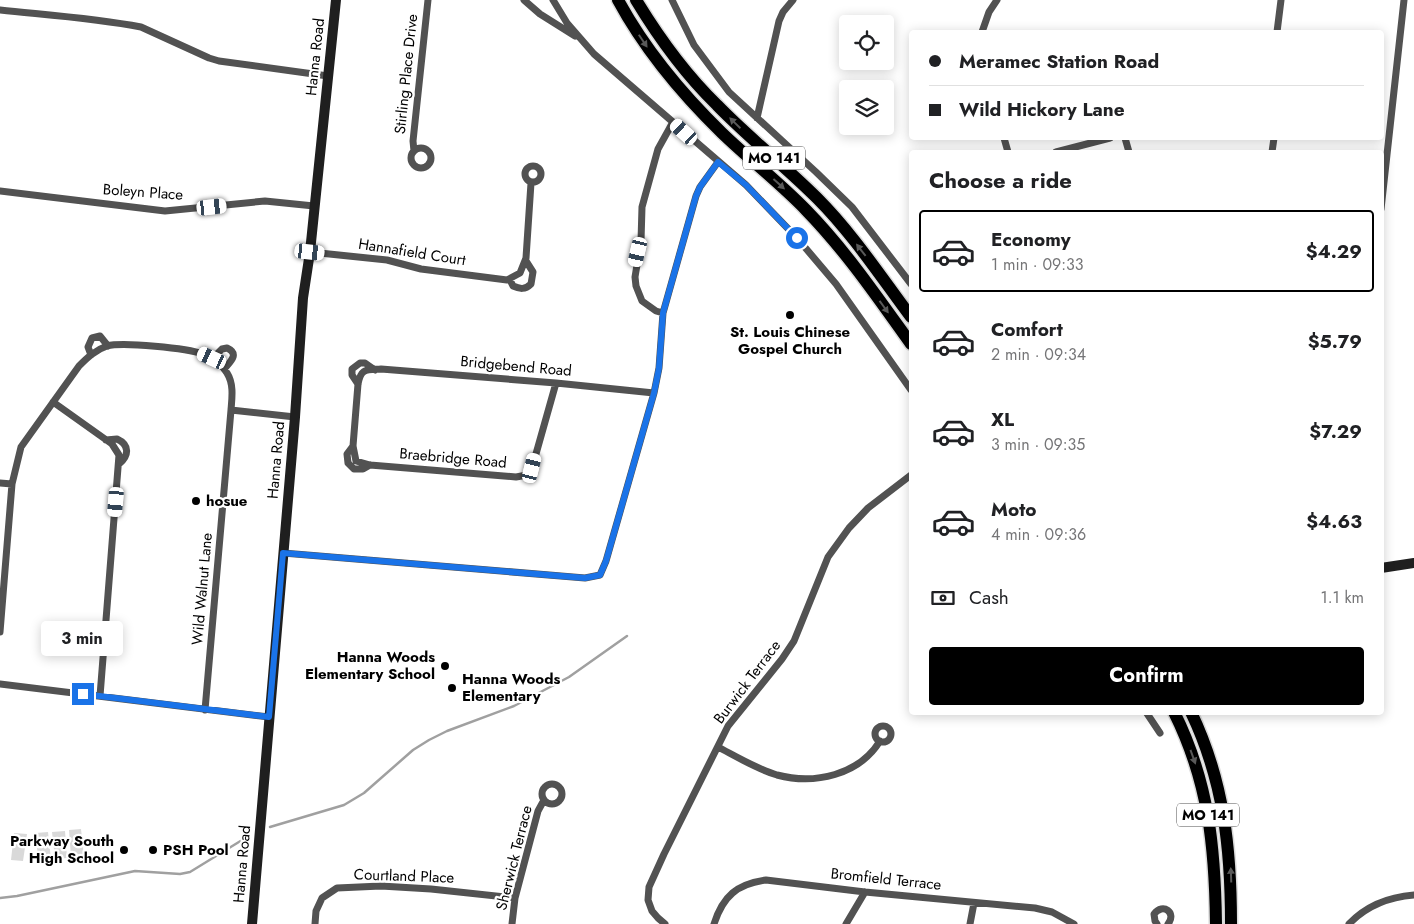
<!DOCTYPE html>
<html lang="en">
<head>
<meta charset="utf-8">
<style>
  :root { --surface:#fff; --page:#f6f6f6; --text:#202124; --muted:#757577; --line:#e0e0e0; --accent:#000 }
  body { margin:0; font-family:Jost,sans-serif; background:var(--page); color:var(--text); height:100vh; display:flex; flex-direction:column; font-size:19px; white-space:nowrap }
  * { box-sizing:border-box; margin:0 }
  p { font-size:16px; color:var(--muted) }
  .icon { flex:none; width:28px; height:28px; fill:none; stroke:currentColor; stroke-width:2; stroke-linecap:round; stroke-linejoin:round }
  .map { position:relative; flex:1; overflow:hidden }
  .sheet { position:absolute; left:909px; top:150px; width:475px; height:565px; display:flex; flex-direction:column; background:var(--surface); border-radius:5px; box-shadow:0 2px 12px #0003 }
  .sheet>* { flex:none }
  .hud { position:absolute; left:909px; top:30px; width:475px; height:110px; border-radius:5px; box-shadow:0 2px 12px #0003; display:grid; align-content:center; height:110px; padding:0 20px; background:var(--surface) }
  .buttons { position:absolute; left:839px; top:15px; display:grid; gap:10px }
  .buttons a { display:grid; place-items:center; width:55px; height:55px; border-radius:5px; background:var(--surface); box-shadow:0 2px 12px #0003; font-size:25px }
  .end { position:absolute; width:22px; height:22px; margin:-11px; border:6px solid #1a73e8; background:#fff; box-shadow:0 0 0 2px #fff }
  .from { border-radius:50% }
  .bubble { position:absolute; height:35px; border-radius:5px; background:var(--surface); box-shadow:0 2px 12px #0003; font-size:16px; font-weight:700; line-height:35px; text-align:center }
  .car { position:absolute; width:15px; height:30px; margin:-15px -8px; border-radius:6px; box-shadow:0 0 4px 1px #0007; background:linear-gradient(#fff 24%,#345 0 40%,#fff 0 76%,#345 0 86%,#fff 0) }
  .hud b { display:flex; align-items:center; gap:18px; height:48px; font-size:19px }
  .hud b+b { border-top:1px solid var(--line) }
  .hud i { width:12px; height:12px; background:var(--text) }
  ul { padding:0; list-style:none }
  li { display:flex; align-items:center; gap:15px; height:82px; margin:0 10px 8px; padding:0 10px; border:2px solid transparent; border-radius:5px }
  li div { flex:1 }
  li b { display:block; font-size:19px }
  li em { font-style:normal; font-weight:700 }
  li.current { border-color:var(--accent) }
  li>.icon { width:45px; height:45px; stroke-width:1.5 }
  h2 { padding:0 20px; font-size:22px; line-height:60px }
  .pay { display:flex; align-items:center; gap:12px; height:55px; padding:0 20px; font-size:19px }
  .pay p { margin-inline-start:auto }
  .action { display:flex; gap:10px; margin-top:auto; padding:10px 20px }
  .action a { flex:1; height:58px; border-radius:5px; background:var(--accent); color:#fff; font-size:20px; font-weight:700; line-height:58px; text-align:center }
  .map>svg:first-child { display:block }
</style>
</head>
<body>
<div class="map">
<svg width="1414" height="924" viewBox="0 0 1414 924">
  <rect width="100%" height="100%" fill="#fff"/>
  <path fill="#d9d9d9" d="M81,829L84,856L71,857L69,830Z
    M65,831L67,858L55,859L52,832Z
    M48,832L51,859L38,860L36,833Z
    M14,833L27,834L23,861L11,860Z"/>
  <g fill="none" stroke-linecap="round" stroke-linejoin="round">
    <path stroke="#a0a0a0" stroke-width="2.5" d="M270,827L344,805L364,793L413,750L429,740L447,731L514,706L569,677L627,636
      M0,898L17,896L135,871L180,874L190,872L247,837"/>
    <defs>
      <path id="highway" d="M618,0C645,50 682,94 722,133C750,160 780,183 806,210C846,251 878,298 911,344
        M636,0C659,38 685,74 717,105C749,138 785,166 817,198C853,234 881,277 911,317
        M1174,712C1209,782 1215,848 1216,924
        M1191,712C1224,781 1231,849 1231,924"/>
    </defs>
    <use href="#highway" stroke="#dbdbdb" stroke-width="15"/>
    <path stroke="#525252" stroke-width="7" d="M524,0L540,14L575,36
      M553,0L567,23L594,54L746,185L797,238L836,284L911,390
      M672,0L694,45L729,92L816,172L852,207L911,284
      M0,10C47,15 94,18 141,27L209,58L219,61L328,76
      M982,32L989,12L997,0
      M1277,32L1281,0
      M757,118L779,21L783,12L793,0
      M1004,138L1008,152
      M1125,138L1129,152
      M411 158a10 10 0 1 1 20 0a10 10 0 1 1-20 0Z
      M414,151L413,141L428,0
      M1056,152L1110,138
      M1272,152L1274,138
      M525 174a8 8 0 1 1 16 0a8 8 0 1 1-16 0Z
      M0,191L165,211L265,201L314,206
      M1381,209L1404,0
      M310,252L387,260L421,269L507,280L520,273L526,258L531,183
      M510,280L513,286C520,289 525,290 531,284L533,272L526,261
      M663,313L656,311L642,301L636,286L635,277L641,241L642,207L658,149L673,122
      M91,355L88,347L92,338L100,336L108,346
      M212,359L222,349L227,348C240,354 230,362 224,369
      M556,383L532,468L527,475L516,477L370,465L356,461L353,446L358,384C361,368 366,370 381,369L556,383L654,393
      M358,384L352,375V369L360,363H365L375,370
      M53,402L112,444L119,455L100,696
      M106,440L117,439C130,445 129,456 119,464
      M353,446L347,454L348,463L354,469H363L370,465
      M0,483L12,484L21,447L79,366C87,358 95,350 107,346C123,342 187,348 203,354C212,358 222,364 227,373C234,384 232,398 231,410L295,417
      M283,553L585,578L600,575L606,561L654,393L659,368L663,313L696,196L700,187L718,162
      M0,632L12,484
      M0,684L269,717
      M205,710L231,410
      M1146,712L1160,733
      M875 734a8 8 0 1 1 16 0a8 8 0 1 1-16 0Z
      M718,747C737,757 757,769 777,775C815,785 859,775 880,741
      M542 794a10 10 0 1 1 20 0a10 10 0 1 1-20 0Z
      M315,924L316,911L322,898L337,888L381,886L431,889L515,898
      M512,924L515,898L538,811L544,800
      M665,924L658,918L652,911L648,900L649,887L664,854L728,726L782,659L794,641L828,557L849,528L868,508L911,475
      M714,924C723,896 737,884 766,880L865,892L1035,908L1052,912L1074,924
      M846,924L865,892
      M970,924L974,903
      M1157,924L1155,921L1154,914C1163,902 1177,913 1168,924
      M1349,924C1367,905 1389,897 1414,895"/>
    <path stroke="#1f1f1f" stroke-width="10" d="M1381,568L1414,563
      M252,924L295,417L303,298L310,252L336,0"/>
    <use href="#highway" stroke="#000" stroke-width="12"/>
  </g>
  <defs><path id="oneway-solid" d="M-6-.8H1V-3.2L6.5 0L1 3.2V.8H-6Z" transform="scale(1.25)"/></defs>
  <g fill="#595959">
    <use href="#oneway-solid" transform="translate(643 41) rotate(56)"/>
    <use href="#oneway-solid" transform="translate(735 123) rotate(-136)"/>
    <use href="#oneway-solid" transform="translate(779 184) rotate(42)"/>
    <use href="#oneway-solid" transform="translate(861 250) rotate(-128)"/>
    <use href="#oneway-solid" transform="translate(884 307) rotate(54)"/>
    <use href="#oneway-solid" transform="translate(1193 757) rotate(70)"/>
    <use href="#oneway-solid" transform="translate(1231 875) rotate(-92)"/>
  </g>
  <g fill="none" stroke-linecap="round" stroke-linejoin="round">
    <path stroke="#1a73e8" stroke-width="6" d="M83,694L269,717L283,553L585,578L600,575L606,561L654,393L659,368L663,313L696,196L700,187L718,162L746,185L797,238"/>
  </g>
  <g fill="#000" stroke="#fff" stroke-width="2">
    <circle cx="790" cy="315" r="5"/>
    <circle cx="196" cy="501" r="5"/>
    <circle cx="445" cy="666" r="5"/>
    <circle cx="452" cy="688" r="5"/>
    <circle cx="124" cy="850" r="5"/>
    <circle cx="153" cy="850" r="5"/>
  </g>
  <g text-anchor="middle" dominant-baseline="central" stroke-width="4.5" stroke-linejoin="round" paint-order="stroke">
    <g fill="#fff" stroke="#4c4c4c" stroke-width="1">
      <rect x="743" y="146.5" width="62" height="23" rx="4"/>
      <rect x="1177" y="803.5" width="62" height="23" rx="4"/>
    </g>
    <g font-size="14" font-weight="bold" fill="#000">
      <text x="774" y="158">MO 141</text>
      <text x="1208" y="815">MO 141</text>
    </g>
    <g font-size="15" fill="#000" stroke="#fff">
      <text transform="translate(315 57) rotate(-84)">Hanna Road</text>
      <text transform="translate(406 74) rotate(-84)">Stirling Place Drive</text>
      <text transform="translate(143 192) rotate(4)">Boleyn Place</text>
      <text transform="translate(412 252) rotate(9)">Hannafield Court</text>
      <text transform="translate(516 366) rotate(5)">Bridgebend Road</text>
      <text transform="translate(453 458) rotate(5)">Braebridge Road</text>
      <text transform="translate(276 460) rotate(-85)">Hanna Road</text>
      <text transform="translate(202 589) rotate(-85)">Wild Walnut Lane</text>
      <text transform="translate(747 682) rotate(-53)">Burwick Terrace</text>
      <text transform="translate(514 858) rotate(-76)">Sherwick Terrace</text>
      <text transform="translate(242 864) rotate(-85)">Hanna Road</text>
      <text transform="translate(404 876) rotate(2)">Courtland Place</text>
      <text transform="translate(886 879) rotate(6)">Bromfield Terrace</text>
    </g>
    <g font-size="15" font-weight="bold" fill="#000" stroke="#fff" text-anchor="start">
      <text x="790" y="332" text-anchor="middle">St. Louis Chinese<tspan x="790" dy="17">Gospel Church</tspan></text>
      <text x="206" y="501">hosue</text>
      <text x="435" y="657" text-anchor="end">Hanna Woods<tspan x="435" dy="17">Elementary School</tspan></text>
      <text x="462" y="679">Hanna Woods<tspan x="462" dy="17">Elementary</tspan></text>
      <text x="114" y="841" text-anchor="end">Parkway South<tspan x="114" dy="17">High School</tspan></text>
      <text x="163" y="850">PSH Pool</text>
    </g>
  </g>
</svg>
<div class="buttons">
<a><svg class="icon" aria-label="locate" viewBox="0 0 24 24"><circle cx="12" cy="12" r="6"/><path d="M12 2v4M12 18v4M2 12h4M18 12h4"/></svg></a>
<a><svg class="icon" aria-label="layers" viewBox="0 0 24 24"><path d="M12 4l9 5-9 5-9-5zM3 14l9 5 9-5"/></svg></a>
</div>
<i class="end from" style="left:797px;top:238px"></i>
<i class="end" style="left:83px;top:694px"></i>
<div class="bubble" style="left:41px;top:621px;width:82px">3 min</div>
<i class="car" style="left:684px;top:132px;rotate:312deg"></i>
<i class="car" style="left:212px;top:207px;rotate:84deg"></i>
<i class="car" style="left:310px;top:252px;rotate:96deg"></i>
<i class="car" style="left:638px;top:252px;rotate:193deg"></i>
<i class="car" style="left:212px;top:358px;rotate:295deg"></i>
<i class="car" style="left:532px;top:468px;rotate:14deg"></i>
<i class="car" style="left:116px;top:502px;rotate:185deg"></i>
<div class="hud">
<b><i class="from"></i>Meramec Station Road</b>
<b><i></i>Wild Hickory Lane</b>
</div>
<section class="sheet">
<h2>Choose a ride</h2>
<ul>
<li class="current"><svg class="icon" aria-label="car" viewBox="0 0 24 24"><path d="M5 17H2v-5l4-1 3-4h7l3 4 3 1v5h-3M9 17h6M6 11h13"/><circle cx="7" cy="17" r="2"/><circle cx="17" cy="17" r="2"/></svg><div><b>Economy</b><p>1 min · 09:33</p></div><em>$4.29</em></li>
<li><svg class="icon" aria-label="car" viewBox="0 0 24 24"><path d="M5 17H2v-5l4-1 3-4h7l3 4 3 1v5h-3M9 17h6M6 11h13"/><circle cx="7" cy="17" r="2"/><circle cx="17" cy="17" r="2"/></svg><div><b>Comfort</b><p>2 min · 09:34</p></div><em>$5.79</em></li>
<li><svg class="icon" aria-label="car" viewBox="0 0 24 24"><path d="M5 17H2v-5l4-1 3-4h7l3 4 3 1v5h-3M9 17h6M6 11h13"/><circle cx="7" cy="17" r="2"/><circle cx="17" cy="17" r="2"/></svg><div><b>XL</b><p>3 min · 09:35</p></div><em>$7.29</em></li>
<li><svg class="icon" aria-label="car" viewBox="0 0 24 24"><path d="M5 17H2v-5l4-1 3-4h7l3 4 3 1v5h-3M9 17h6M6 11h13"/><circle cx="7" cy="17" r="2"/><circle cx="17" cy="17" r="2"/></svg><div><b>Moto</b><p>4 min · 09:36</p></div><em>$4.63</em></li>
</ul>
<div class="pay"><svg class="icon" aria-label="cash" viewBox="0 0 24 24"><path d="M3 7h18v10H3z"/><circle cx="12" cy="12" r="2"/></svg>Cash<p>1.1 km</p></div>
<div class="action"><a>Confirm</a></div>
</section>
</div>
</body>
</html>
